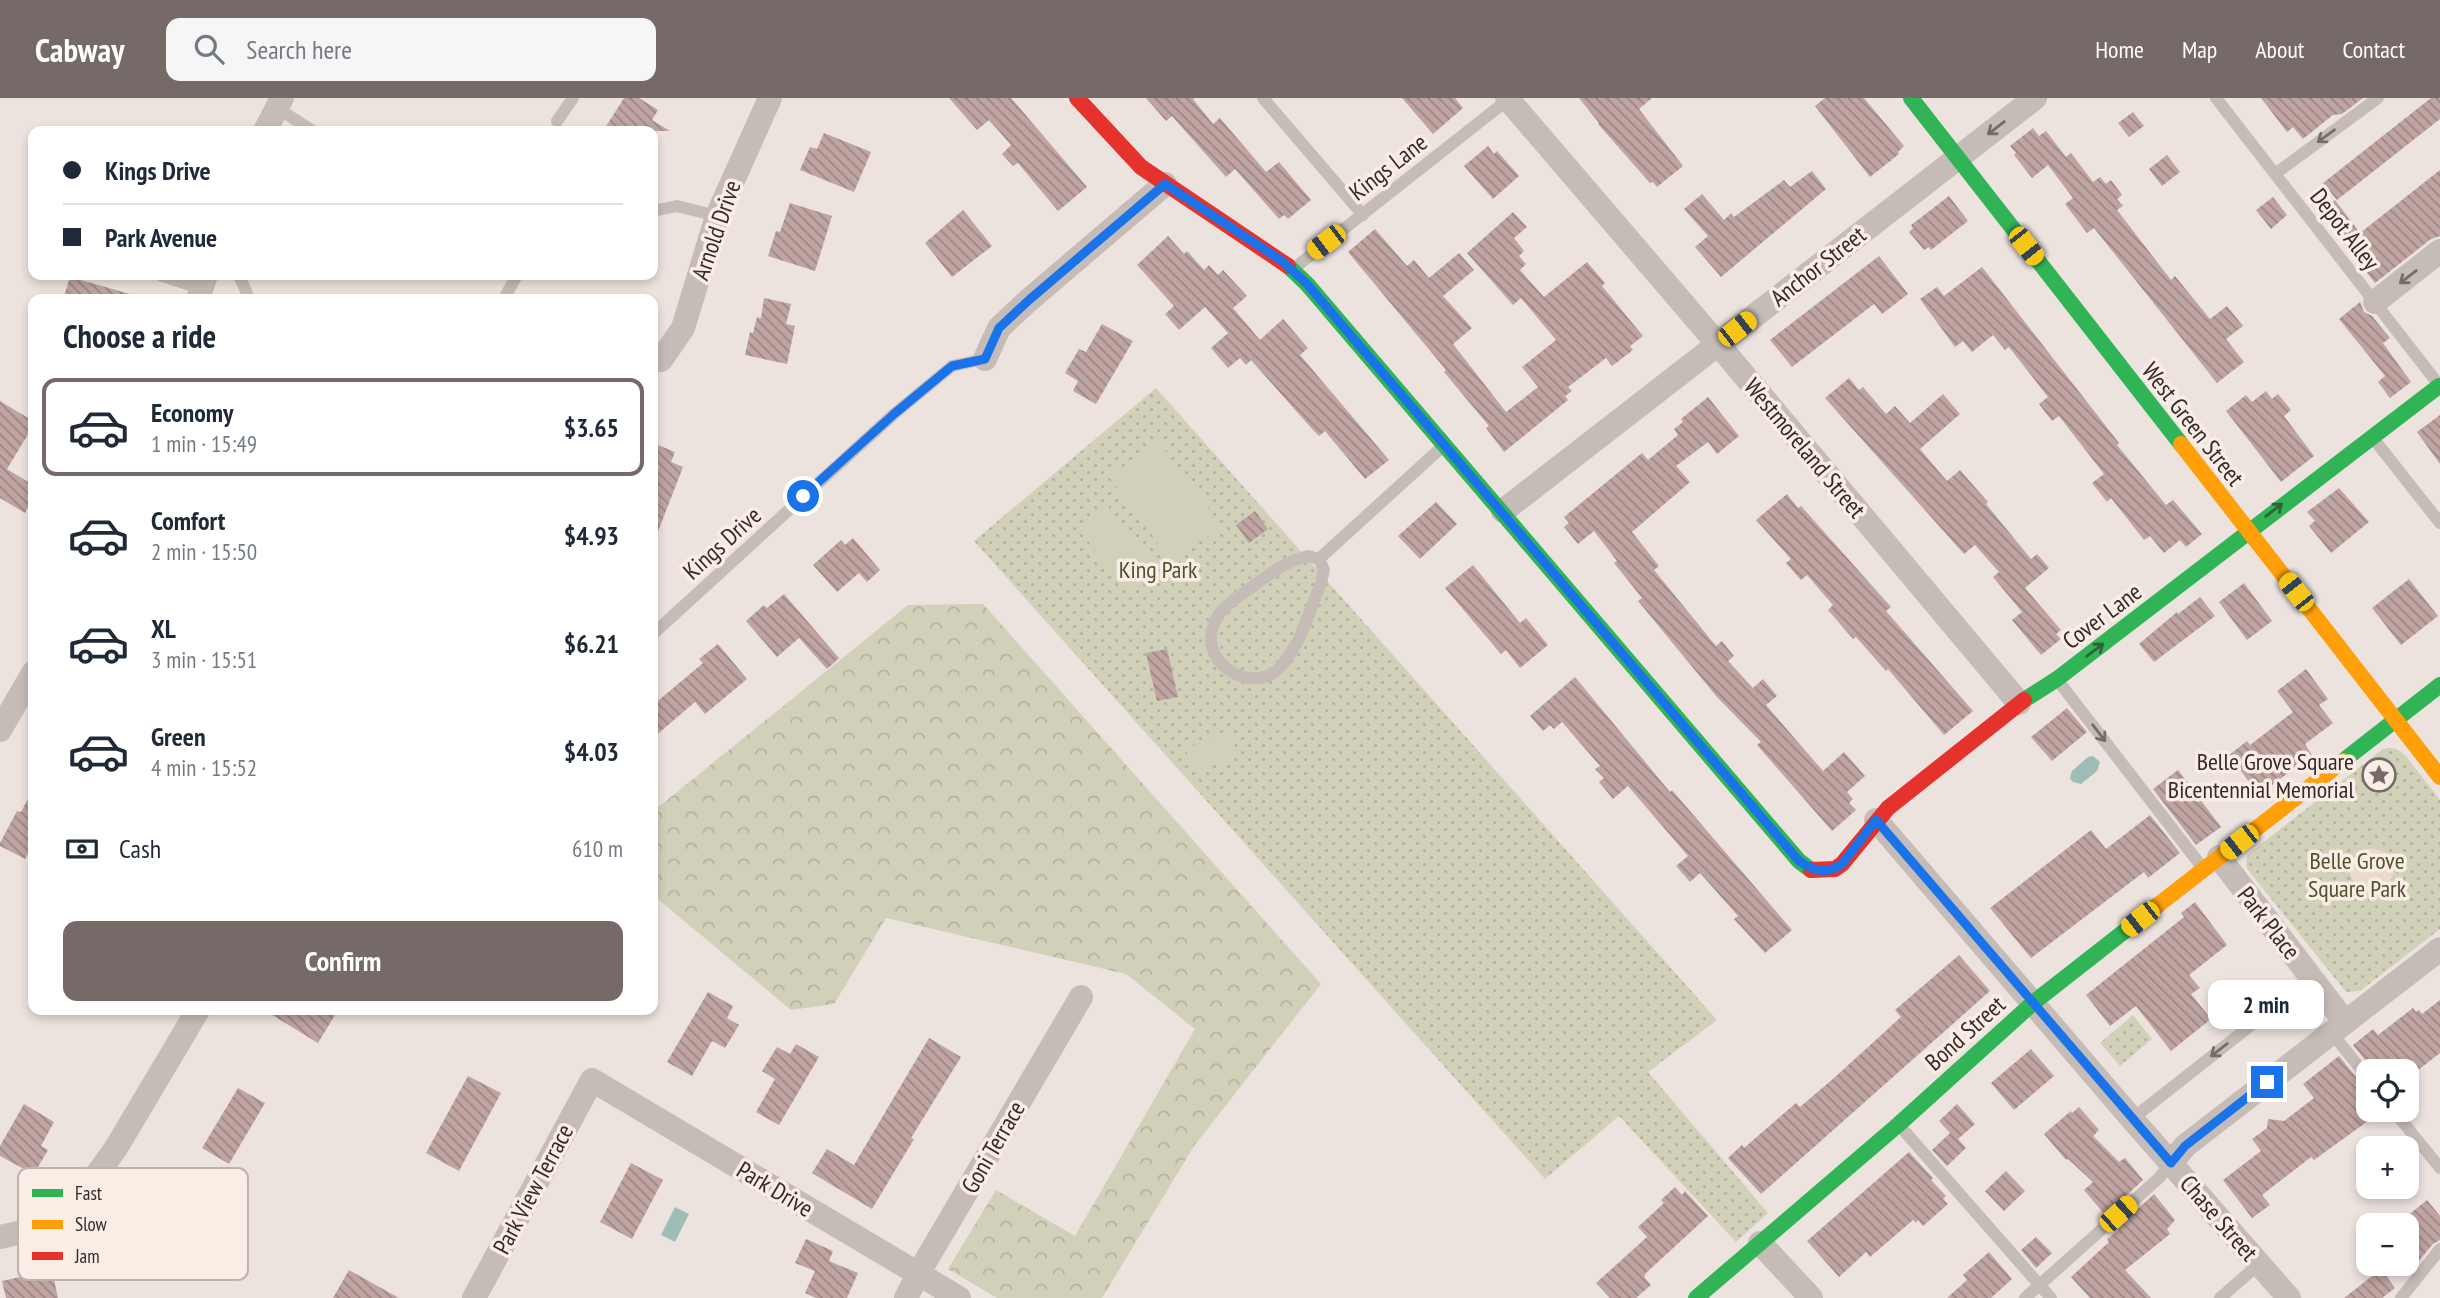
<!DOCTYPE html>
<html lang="en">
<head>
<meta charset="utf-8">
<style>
  :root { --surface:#fff; --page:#f6f6f7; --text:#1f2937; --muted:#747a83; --line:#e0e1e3; --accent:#756a67 }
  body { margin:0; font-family:"PT Sans Narrow",sans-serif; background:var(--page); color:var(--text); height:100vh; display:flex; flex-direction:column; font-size:26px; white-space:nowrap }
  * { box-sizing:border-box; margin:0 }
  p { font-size:23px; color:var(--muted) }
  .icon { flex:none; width:38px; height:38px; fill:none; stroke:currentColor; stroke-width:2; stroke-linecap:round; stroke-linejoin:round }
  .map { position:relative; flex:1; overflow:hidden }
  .side { position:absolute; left:28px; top:196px; width:630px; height:721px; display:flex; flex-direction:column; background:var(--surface); border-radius:14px; box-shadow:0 4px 10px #0003 }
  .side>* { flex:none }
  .guide { position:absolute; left:28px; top:28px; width:630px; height:154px; border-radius:14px; box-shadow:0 4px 10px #0003; display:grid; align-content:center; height:154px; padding:0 35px; background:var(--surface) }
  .buttons { position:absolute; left:2356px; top:961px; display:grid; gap:14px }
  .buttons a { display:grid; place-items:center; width:63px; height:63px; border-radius:14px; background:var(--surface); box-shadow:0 4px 10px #0003; font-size:35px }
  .end { position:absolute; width:32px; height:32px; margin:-16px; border:9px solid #1a73e8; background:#fff; box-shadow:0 0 0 4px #fff }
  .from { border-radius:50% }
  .bubble { position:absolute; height:49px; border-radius:14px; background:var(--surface); box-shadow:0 4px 10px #0003; font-size:23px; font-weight:800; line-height:49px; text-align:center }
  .car { position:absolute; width:21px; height:42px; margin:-21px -10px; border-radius:9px; box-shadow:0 0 5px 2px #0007; background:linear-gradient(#f5c518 24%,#345 0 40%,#f5c518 0 76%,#345 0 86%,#f5c518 0) }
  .guide b { display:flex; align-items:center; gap:24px; height:66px; font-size:26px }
  .guide b+b { border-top:2px solid var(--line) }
  .guide i { width:18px; height:18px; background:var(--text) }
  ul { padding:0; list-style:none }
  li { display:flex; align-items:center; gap:21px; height:98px; margin:0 14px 10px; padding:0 21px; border:4px solid transparent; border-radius:14px }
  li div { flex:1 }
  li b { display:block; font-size:26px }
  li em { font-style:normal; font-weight:800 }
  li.on { border-color:var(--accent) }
  li>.icon { width:63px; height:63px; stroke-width:1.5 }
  h2 { padding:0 35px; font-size:32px; line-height:84px }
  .pay { display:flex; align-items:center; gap:18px; height:77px; padding:0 35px; font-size:26px }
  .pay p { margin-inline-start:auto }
  .cta { display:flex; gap:14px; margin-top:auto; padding:14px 35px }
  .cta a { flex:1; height:80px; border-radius:14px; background:var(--accent); color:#fff; font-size:28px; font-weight:800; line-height:80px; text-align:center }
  header { display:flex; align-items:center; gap:42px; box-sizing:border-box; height:98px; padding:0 35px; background:var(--accent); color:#fff }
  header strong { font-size:33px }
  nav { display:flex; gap:38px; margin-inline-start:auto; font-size:24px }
  .search { width:490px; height:63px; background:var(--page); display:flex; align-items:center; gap:18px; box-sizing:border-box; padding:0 24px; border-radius:14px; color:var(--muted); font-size:26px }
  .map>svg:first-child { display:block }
</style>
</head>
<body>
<header>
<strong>Cabway</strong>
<div class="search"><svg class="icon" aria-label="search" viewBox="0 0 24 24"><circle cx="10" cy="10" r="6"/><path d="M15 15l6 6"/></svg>Search here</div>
<nav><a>Home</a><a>Map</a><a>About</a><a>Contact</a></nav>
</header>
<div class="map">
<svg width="2440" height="1200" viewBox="0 0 2440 1200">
  <defs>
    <pattern id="forest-crowns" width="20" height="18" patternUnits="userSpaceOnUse" patternTransform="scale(1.75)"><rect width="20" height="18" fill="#d1d0b9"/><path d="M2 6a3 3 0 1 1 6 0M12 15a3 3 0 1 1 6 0" fill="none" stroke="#b4b39f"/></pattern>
    <pattern id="park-dots" width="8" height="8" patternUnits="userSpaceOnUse" patternTransform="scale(1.75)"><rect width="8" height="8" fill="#d1d0b9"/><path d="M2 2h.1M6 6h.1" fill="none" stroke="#b4b39f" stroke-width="1.8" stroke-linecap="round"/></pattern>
    <pattern id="building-back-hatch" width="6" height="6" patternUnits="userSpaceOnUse" patternTransform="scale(1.75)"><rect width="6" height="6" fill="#bfa4a1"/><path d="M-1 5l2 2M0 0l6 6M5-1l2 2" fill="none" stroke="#9c8683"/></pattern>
  </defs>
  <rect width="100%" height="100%" fill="#ece3df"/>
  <path fill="url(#forest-crowns)" d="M983,506L1321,886L1194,1048L1102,1200H997L948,1171L996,1092L1075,1138L1195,931L1126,876L886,820L834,906L791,912L653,797V709L656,711L908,507Z"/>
  <path fill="url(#park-dots)" d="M1156,290L1717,922L1648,974L1768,1115L1736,1144L1619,1018L1545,1081L974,443Z
    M2389,650L2397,651L2406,658L2440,702V831L2360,893L2346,894L2248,772L2246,767L2247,757L2383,651Z
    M2133,917L2152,941L2120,968L2100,945Z"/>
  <path fill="#d1d0b9" d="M1158,343L1222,428L1172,464L1109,379Z
    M1107,407L1157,471L1127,494L1078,430Z
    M1230,634L1238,658L1194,674L1185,650Z"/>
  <path fill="#ead9ce" d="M2373,750L2384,754L2389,759L2394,773L2392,780L2386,789L2379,793L2369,794L2362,792L2354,785L2350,776V769L2356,757L2366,751Z"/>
  <path fill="#9cbeb7" d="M2093,658L2100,664L2097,673L2081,686L2073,684L2070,680L2072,673L2088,659Z
    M675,1109L689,1116L675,1144L661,1137Z"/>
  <path fill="url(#building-back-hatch)" d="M624,0H639L658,12L652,22L670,33H603Z
    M949,0H1011L1087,89L1058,113L1018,65L1013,68L1002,56L1011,47L989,22L977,32Z
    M1146,0H1195L1193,1L1213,26L1220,20L1266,74L1279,64L1311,102L1288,121L1284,117L1279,121L1235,71L1226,79L1172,18L1166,23Z
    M1402,0H1455L1463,10L1433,36Z
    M1579,0H1652L1639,11L1683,68L1657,89L1653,84L1650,85L1598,26L1599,25Z
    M1825,0H1864L1904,48L1898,54L1899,56L1870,79L1815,8Z
    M2261,0H2363L2342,16L2333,17L2303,41L2293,29L2287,34Z
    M2431,0H2440V21L2337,102L2323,85Z
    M2133,14L2144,28L2129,39L2118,25Z
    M2033,30L2039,38L2046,33L2066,59L2071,55L2093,84L2100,79L2106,86L2111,82L2122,97L2117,101L2123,108L2117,112L2171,182L2175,178L2210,221L2227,208L2243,228L2226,241L2244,264L2217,285L2094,130L2087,135L2065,106L2073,100L2048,67L2032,80L2014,57L2016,55L2010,48Z
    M824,35L871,54L854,94L800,72L810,49L817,51Z
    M1488,48L1494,56L1497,53L1519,78L1493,101L1464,68Z
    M2167,57L2180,74L2162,88L2149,71Z
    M2440,72V138L2431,141L2375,185L2319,114L2335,102L2360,135Z
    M1812,73L1826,91L1721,179L1695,149L1708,138L1684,111L1702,96L1724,122L1731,115L1734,119L1784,82L1790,89Z
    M1949,98L1968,123L1931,152L1929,149L1924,152L1909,134L1913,130L1911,127Z
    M2273,99L2287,117L2271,131L2256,112Z
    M790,105L832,118L815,173L768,158L776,133L780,134Z
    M963,112L992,148L952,179L925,145Z
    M1513,114L1527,129L1514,140L1524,153L1519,158L1526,166L1520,172L1544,199L1587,164L1605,185L1602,188L1643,238L1630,248L1633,252L1612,268L1606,260L1568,289L1572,293L1565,298L1568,302L1504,354L1486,330L1489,328L1444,274L1446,272L1348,154L1375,131L1407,168L1414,162L1429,180L1459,155L1474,172L1443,198L1472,230L1453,246L1506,314L1538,289L1522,269L1556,242L1521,200L1513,207L1467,155Z
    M1168,138L1184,156L1187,153L1204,172L1209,167L1218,177L1223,172L1247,198L1233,210L1260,242L1283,221L1308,250L1300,257L1389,362L1365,381L1325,333L1319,338L1313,332L1251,262L1246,267L1240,260L1228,270L1211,250L1228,235L1205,209L1179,232L1165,216L1174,208L1137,167Z
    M1879,158L1908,196L1882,216L1874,206L1792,269L1770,242Z
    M1982,169L2119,345L2117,347L2166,407L2173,402L2202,436L2186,449L2180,442L2164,455L2150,438L2144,442L2111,400L2107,404L2092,385L2104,376L2059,318L2052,323L2039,306L2048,299L2009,249L2005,252L1993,237L1972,254L1963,243L1955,249L1920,201L1937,189L1944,198Z
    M70,179L130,196L129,201H63Z
    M764,200L791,206L786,226L795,228L787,266L745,257L750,234L753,235L757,219L761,220Z
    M2360,204L2364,214L2372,218L2390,240L2383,245L2411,284L2390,300L2378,284L2385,278L2339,221Z
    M1102,226L1133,243L1096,306L1073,293L1078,283L1065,275L1079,251L1086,254Z
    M1849,280L1859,292L1863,289L1886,316L1895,308L1910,325L1943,296L1960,316L1920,351L1947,383L1960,372L1988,404L1986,406L2031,461L2037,456L2049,470L2025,490L2061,532L2056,536L2061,541L2041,557L2012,522L2022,514L1993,479L1999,474L1975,447L1964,456L1825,300Z
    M2266,293L2272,301L2278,296L2291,312L2284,318L2314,358L2281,384L2226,313L2246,297L2252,304Z
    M1708,299L1739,338L1717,356L1708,344L1676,368L1690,384L1632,434L1659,468L1654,472L1716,548L1722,543L1734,558L1728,563L1753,590L1763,581L1777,598L1766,607L1823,673L1844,654L1865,678L1847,694L1853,701L1849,705L1856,712L1832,733L1757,647L1761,644L1717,599L1638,503L1642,500L1614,465L1617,463L1594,433L1578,446L1564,429L1569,425L1564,419L1642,355L1648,362L1678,337L1674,331L1683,324L1681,321Z
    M0,303L33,323V328L7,371L33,387V400L25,415L0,400Z
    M2440,317V366L2417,334Z
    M658,347L675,354L671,364L683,369L654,444L653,348L658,350Z
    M2339,390L2369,424L2331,455L2309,428L2315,423L2307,414Z
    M1787,396L1798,410L1801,408L1891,509L1886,513L1973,613L1944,637L1888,571L1886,573L1856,539L1853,541L1828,512L1833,507L1807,477L1801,482L1786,465L1791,461L1756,422Z
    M1436,404L1457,426L1420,461L1398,438Z
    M1255,413L1268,431L1249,445L1236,427Z
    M853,440L880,472L867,484L859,475L837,494L813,467L841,442L845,447Z
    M1473,467L1520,525L1526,520L1548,547L1520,570L1506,552L1501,556L1445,490Z
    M2409,481L2438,518L2401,547L2372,510Z
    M2244,485L2272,523L2247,542L2219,504Z
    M784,496L839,560L827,571L799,540L777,559L746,523L764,507L767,510Z
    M2200,499L2215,518L2154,564L2139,546L2177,514L2178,516Z
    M718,546L747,581L705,616L695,604L653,640V607L703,565L699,561Z
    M1167,551L1178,599L1157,603L1146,555Z
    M2306,571L2328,601L2319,607L2333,625L2305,646L2312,657L2259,697L2229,657L2247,643L2250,647L2293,614L2277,593Z
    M1575,579L1670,694L1672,692L1792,832L1765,855L1734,821L1738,818L1700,775L1690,784L1676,768L1688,758L1628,688L1613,701L1599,684L1604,680L1595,671L1600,668L1562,624L1554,631L1550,627L1543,633L1530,618Z
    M2067,610L2087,634L2052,663L2031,639Z
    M2178,672L2221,729L2196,747L2153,691Z
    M33,691V746L25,761L0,748V745L17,713L21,714Z
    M2150,717L2180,755L2148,780L2144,774L2031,860L1990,810L2091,732L2106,751Z
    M2195,804L2227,847L2189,877L2200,890L2191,896L2211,921L2171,953L2136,908L2110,928L2086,897L2184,819L2181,815Z
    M1959,857L1990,893L1761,1096L1728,1060L1742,1047L1744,1050L1796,1005L1800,1009L1834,980L1901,919L1895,912Z
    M708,894L733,908L727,920L739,927L725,950L712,943L692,978L667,964Z
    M2440,902V955L2417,973H2374L2353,947L2373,931L2378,937L2413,910L2416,914L2419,912L2422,916Z
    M264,912H338L318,945Z
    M929,940L961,959L911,1040L914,1041L872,1111L812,1075L827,1051L854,1067Z
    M796,946L819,959L779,1027L756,1014L775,981L762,973L777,949L790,956Z
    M2031,951L2054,978L2014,1012L1991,985Z
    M2339,958L2361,985L2368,989V1023L2314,1062L2311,1059L2262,1097L2270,1107L2252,1120L2223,1082L2261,1053L2252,1041L2267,1030L2268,1021L2284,1023L2314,1000L2303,986Z
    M468,978L501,995L459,1073L426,1055Z
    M238,990L265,1005L229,1066L202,1050Z
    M24,1006L54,1024L41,1048L48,1052L35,1074L27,1070L26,1072L0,1058V1048Z
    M1957,1006L1975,1026L1958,1041L1966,1050L1947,1068L1932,1052L1950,1035L1939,1023Z
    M2079,1009L2099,1032L2093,1038L2119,1064L2125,1060L2143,1082L2105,1117L2084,1092L2093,1084L2068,1061L2066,1062L2044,1036L2071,1013L2072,1015Z
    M1909,1054L1933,1080L1931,1082L1946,1098L1943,1101L1948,1106L1923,1128L1918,1122L1916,1125L1913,1122L1870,1159L1866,1154L1839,1179L1807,1143Z
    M631,1065L663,1082L632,1141L600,1124Z
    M2006,1073L2025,1093L2004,1113L1985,1093Z
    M1675,1089L1682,1097L1685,1093L1708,1118L1646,1175L1644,1179L1651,1187L1636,1200H1610L1596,1185L1647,1139L1638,1129L1664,1105L1661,1102Z
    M2154,1096L2175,1122L2167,1131L2170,1136L2125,1172L2151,1200H2090L2071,1179L2109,1144L2107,1141L2119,1132L2117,1130Z
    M2427,1102L2440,1118V1142L2433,1146L2417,1165L2406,1156V1119Z
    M2036,1139L2052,1155L2036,1170L2021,1152Z
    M806,1141L833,1153L829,1163L858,1175L847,1200H816L805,1195L815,1173L795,1165Z
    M1989,1154L2012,1181L1991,1200H1947L1967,1182L1963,1177Z
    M2381,1171L2395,1190L2382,1200H2344Z
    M52,1172L58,1200H6L2,1183Z
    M349,1172L399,1200H333Z"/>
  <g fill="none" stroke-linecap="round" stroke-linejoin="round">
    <path stroke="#c5bcb8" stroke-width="12" d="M1263,0L1363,117
      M2216,0L2439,287
      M277,10L313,33
      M557,23L573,0
      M2275,76L2378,0
      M653,113L677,108L717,118
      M1293,171L1510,0
      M160,177L202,191
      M239,177L248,198L247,201
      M506,197L517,177
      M2373,340L2440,425
      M1308,458L1319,461L1324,472L1321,485C1310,512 1301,545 1282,567C1255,600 1197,566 1214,526C1220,509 1238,499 1252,489C1270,476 1286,463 1308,458Z
      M1319,461L1442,349
      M653,536L894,316L952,268L985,261
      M2059,584L2202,769
      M2331,934L2368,980
      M2393,1012L2440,1070
      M2132,1021L2311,880
      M1899,1027L2051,1200
      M2025,1200L2159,1080L2171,1065
      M2220,1200L2259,1166
      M2401,1200L2440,1151"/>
    <path stroke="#c5bcb8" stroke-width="24" d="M1507,0L1728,258L2019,605
      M265,33L282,0
      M198,201L206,177
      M2375,204L2440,153
      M985,261L999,230L1029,202L1165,86
      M661,262L683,230L717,118L770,0
      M1503,413L2035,0
      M0,632L33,575
      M1876,722L2132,1021L2289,1200
      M2219,759L2345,924
      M2171,1065L2185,1048L2440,851
      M0,1139L35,1131L58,1119L85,1093L116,1050L198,912
      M1760,1145L1811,1200
      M474,1200L592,982L959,1200
      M906,1200L918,1176L1081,899"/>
    <path stroke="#30b455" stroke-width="16" d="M1911,0L2181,346
      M1288,168L1307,186L1799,763L1811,772
      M2024,602L2057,581L2439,288
      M2343,663L2440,587
      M1696,1200L1899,1026L2033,905L2158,807"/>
    <path stroke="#ff9f0a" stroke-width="16" d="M2181,346L2440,679
      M2158,807L2343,663"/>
    <path stroke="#e5322d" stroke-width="16" d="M1077,0L1141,69L1288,168
      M1811,772L1835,771L1842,766L1888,710L2024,602"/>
  </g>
  <defs><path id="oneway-shaft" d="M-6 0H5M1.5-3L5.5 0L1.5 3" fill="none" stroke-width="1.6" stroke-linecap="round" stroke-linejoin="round" transform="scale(1.75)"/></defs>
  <g stroke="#766b68">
    <use href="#oneway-shaft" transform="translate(1996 30) rotate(142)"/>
    <use href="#oneway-shaft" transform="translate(2326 38) rotate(144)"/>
    <use href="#oneway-shaft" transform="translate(2408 179) rotate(142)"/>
    <use href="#oneway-shaft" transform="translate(2099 635) rotate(52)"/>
    <use href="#oneway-shaft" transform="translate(2219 952) rotate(142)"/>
  </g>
  <g stroke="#336139">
    <use href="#oneway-shaft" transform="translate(2274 412) rotate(-38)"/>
    <use href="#oneway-shaft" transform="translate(2095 552) rotate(-37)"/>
  </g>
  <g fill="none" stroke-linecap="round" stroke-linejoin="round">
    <path stroke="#1a73e8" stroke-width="9" d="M803,398L894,316L952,268L985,261L999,230L1029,202L1165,86L1282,163L1307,186L1799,763C1814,773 1826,777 1842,766L1876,722L2171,1065L2185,1048L2267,984"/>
  </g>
  <defs>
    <symbol id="sight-ring" viewBox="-11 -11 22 22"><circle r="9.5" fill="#f9ede6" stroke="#756a67" stroke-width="1.5"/><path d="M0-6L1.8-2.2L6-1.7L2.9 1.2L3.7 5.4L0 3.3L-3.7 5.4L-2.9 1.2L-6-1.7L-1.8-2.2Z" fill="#756a67"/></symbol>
  </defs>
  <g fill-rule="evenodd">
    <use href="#sight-ring" x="2360" y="658" width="38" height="38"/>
  </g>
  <g text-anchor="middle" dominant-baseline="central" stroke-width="7" stroke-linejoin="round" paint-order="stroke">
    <g font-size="24" fill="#352927" stroke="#f9ede6">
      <text transform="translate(1388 69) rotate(-38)">Kings Lane</text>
      <text transform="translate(2345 131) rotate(52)">Depot Alley</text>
      <text transform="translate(716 132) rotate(-71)">Arnold Drive</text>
      <text transform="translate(1818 168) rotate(-38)">Anchor Street</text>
      <text transform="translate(2193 326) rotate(52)">West Green Street</text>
      <text transform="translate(1805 350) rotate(50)">Westmoreland Street</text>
      <text transform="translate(722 445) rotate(-42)">Kings Drive</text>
      <text transform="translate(2102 518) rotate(-37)">Cover Lane</text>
      <text transform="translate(2269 825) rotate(52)">Park Place</text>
      <text transform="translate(1965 935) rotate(-42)">Bond Street</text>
      <text transform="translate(993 1049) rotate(-60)">Goni Terrace</text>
      <text transform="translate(533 1091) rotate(-62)">Park View Terrace</text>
      <text transform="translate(775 1091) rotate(31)">Park Drive</text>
      <text transform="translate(2219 1120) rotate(49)">Chase Street</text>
    </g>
    <g font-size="24" fill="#4c532b" stroke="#f9ede6">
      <text x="1158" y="471">King Park</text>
      <text x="2357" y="762">Belle Grove<tspan x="2357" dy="28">Square Park</tspan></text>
    </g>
    <g font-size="24" fill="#352927" stroke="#f9ede6" text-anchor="end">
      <text x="2354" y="663">Belle Grove Square<tspan x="2354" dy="28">Bicentennial Memorial</tspan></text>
    </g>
  </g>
  <rect x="18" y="1070" width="230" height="112" rx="10" fill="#f9ede6" stroke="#beb2ad" stroke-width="2"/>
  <rect x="32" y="1091" width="31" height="8" fill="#30b455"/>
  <rect x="32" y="1122" width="31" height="9" fill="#ff9f0a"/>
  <rect x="32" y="1154" width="31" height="8" fill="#e5322d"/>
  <g font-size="19" fill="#352927">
    <text x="75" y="1102">Fast</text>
    <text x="75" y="1133">Slow</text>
    <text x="75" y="1165">Jam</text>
  </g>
</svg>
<div class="buttons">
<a><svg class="icon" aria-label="locate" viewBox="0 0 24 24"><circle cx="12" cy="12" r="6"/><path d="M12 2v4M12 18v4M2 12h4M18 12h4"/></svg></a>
<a>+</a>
<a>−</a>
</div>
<i class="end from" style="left:803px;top:398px"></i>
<i class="end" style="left:2267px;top:984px"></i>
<div class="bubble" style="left:2208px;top:882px;width:116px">2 min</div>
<i class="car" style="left:1326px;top:144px;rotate:233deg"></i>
<i class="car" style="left:2026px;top:148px;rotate:142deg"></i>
<i class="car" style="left:1737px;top:231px;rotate:52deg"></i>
<i class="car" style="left:2296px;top:494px;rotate:322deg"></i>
<i class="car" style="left:2239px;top:744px;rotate:232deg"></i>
<i class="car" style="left:2140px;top:821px;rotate:232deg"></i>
<i class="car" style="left:2118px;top:1116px;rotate:48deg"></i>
<div class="guide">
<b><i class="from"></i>Kings Drive</b>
<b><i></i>Park Avenue</b>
</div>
<section class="side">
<h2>Choose a ride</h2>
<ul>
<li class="on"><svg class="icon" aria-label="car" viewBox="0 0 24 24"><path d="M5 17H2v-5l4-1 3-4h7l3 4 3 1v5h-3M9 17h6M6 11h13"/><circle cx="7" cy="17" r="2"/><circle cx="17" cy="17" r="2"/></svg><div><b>Economy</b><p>1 min · 15:49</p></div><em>$3.65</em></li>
<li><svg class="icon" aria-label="car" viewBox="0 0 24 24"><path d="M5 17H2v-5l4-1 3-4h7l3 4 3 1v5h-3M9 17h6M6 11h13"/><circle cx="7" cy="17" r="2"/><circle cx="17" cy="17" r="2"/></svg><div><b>Comfort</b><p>2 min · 15:50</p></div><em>$4.93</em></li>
<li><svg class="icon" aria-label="car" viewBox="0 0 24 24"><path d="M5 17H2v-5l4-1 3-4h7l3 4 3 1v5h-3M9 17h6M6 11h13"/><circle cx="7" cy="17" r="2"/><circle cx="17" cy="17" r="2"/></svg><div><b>XL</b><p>3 min · 15:51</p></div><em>$6.21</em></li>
<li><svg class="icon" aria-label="car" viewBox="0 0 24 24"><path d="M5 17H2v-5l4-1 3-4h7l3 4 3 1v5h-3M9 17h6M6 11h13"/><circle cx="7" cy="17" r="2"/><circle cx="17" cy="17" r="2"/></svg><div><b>Green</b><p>4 min · 15:52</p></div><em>$4.03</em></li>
</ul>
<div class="pay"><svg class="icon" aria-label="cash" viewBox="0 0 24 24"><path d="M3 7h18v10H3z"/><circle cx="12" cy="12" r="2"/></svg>Cash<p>610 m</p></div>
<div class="cta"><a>Confirm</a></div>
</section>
</div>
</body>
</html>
